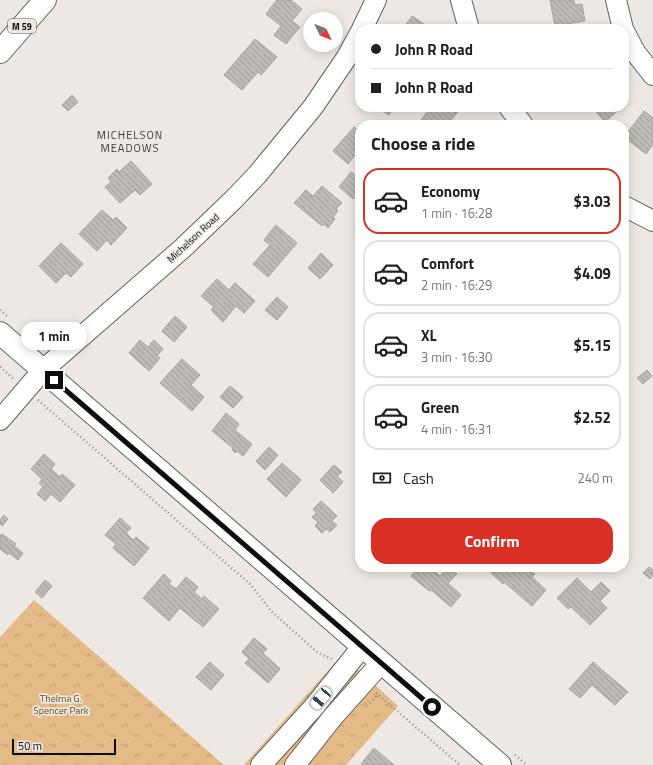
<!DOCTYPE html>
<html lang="en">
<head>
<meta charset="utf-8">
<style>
  :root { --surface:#fff; --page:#f6f6f6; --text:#202124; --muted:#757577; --line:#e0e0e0; --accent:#d93025 }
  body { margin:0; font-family:"Titillium Web",sans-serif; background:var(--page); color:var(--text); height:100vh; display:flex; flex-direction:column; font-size:15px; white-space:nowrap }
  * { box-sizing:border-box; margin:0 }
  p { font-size:13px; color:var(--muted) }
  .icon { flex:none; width:22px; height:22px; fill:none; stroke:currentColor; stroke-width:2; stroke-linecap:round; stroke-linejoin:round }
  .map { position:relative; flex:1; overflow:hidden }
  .drawer { position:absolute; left:355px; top:120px; width:274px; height:452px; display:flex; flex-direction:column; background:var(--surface); border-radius:16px; box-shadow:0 2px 10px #0003 }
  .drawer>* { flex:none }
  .top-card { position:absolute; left:355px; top:24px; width:274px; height:88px; border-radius:16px; box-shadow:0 2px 10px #0003; display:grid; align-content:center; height:88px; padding:0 16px; background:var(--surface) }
  .needle { width:26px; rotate:133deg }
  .controls { position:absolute; left:303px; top:12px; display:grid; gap:8px }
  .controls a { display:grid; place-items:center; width:40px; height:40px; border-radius:50%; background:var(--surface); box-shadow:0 2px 10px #0003; font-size:20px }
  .scale { position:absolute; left:12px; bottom:10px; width:104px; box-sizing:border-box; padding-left:4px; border:2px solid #100e0d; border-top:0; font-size:11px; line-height:14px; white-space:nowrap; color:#100e0d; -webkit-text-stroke:3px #ede8e3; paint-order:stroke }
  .end { position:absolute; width:18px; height:18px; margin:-9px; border:5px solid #100e0d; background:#fff; box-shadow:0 0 0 2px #fff }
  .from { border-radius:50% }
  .bubble { position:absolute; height:28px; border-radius:14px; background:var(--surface); box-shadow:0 2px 10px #0003; font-size:13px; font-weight:700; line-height:28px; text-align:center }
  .car { position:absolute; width:12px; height:24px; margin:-12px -6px; border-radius:5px; box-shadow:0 0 3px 1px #0007; background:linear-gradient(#fff 24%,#345 0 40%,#fff 0 76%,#345 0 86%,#fff 0) }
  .top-card b { display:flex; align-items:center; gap:14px; height:38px; font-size:15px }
  .top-card b+b { border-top:1px solid var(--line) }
  .top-card i { width:10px; height:10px; background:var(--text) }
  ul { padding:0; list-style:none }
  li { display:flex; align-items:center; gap:12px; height:66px; margin:0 8px 6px; padding:0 8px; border:2px solid var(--line); border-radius:16px }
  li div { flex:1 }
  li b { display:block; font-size:15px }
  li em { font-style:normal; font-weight:700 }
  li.on { border-color:var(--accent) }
  li>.icon { width:36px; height:36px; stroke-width:1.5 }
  h2 { padding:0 16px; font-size:18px; line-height:48px }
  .pay { display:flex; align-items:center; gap:10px; height:44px; padding:0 16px; font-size:15px }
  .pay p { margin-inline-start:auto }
  .action { display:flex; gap:8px; margin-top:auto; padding:8px 16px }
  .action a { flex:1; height:46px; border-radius:16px; background:var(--accent); color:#fff; font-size:16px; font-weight:700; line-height:46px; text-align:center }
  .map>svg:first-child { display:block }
</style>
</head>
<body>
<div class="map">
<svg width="653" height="765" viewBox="0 0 653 765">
  <defs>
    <pattern id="grass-tufts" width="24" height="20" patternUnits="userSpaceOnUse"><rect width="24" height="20" fill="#e4bb87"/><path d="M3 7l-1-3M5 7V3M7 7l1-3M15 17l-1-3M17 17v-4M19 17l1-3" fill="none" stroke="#c3a073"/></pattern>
    <pattern id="building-back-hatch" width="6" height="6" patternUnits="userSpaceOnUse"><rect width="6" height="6" fill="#bebab5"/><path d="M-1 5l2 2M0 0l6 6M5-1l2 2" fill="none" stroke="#a29f9a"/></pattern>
  </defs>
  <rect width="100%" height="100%" fill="#ede8e3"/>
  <path fill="url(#grass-tufts)" d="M34,600L224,765H0V637Z
    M342,655L398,706L346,765H244Z"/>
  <path fill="url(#building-back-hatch)" stroke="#a7a39e" d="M277,0H291L302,9L292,21L300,27L286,44L274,35L281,26L266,14Z
    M550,0H574L575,5L582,4L585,21L555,26Z
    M412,16L424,24L421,29H403Z
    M255,39L277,57L261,75L258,72L242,90L224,75Z
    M72,95L78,102L68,111L62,105Z
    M363,107H374L371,112Z
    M376,107H394L389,115Z
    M431,107H459L461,108L447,125H427L421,120Z
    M592,107H622L605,122Z
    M644,111L653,118V144L646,154L624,137Z
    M354,127L360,132V149L348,164L333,151Z
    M131,161L152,184L140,195L135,190L120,203L105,187L111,182L108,178L117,169L119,172Z
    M351,172L360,179V191L353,199L339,187Z
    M322,186L342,203L336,209L338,211L333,217L335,219L328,228L324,224L322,226L294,203L306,190L313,196Z
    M102,210L113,220L116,217L127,228L111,245L107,240L97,251L79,234Z
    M276,225L297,243L268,277L253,264L270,245L264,240Z
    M61,243L83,264L71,277L66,273L56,283L39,266Z
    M321,253L333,265L320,279L308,268Z
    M217,279L229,290L235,283L255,301L244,313L236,306L223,322L211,310L214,307L201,296Z
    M277,297L288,307L277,320L265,310Z
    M175,316L187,327L174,342L162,331Z
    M140,340L148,347L154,340L163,349L157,356L160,358L149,371L129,353Z
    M182,359L200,375L191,385L204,397L192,411L160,383Z
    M647,370L652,376L643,384L637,378Z
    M230,386L243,397L233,408L220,397Z
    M226,413L239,424L235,430L252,444L243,456L237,451L235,453L232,450L233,448L212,431Z
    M269,447L278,455L265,470L256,461Z
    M44,454L55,464L51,469L60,477L62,474L75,485L60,502L51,494L45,501L37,494L43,487L39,483L42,479L31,469Z
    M282,463L301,480L286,497L267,479Z
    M334,465L342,472L337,476L343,482L333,493L320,480Z
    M321,501L337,516L332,521L337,525L330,532L326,529L322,533L315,526L318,522L312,517L316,513L313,509Z
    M4,515L8,519L2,526L0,523V520Z
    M120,518L131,528L126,533L133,540L136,537L149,548L134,566L113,548L116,544L105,535Z
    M2,534L16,544L14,546L23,553L18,560L9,553L8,555L0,549V536Z
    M419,567H433L432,569L440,576L447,567H450L457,574L448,583L461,595L451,607L431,590L429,591L411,576Z
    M496,567H527L535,574L532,577L546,590L532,606L504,582L503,584L491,573Z
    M649,567L653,570V575L650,579L643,573Z
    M164,574L171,581L169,584L176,589L186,577L198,587L194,592L202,599L204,596L219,609L203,627L180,608L169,621L143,598Z
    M577,578L591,592L601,582L610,591L600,601L607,608L590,625L571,607L568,609L557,598Z
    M45,580L52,586L42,598L35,592Z
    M254,638L267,649L263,653L280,669L268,683L245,663L249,659L242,652Z
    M210,662L224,675L211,690L196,677Z
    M593,662L628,692L615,705L592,685L580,698L569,689Z
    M374,748L394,765H363L361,764Z"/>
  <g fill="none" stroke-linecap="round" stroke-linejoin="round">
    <defs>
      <path id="minor" d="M461,0L469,29
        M616,0L623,29
        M362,29L376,0
        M624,31L635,52L653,75
        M509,107L523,125
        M624,206L653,221
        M0,420L43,370L183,248L233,200L257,175L313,107L347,57L360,33
        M261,765L313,708L362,647
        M295,765L332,718L381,663"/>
      <path id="major" d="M0,333L500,765"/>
      <path id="highway" d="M0,52L45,0"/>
    </defs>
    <use href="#minor" stroke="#65615c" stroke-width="22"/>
    <use href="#major" stroke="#65615c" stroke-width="24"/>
    <use href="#highway" stroke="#65615c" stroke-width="24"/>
    <path stroke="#918d8a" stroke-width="2.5" stroke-dasharray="1 3" stroke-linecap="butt" d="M0,310L8,317
      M30,333L40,342
      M0,367L15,380
      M38,400L250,584L271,611L318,653L332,659
      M376,693L460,765
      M370,703L378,695
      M515,755L527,765"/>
    <use href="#minor" stroke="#fff" stroke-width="20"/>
    <use href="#major" stroke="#fff" stroke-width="22"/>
    <use href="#highway" stroke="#fff" stroke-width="22"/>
  </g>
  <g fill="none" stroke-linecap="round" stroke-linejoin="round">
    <path stroke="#100e0d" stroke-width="5" d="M54,380L432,707"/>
  </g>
  <g text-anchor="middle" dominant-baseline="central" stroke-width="3.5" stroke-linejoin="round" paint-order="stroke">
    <rect fill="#ede8e3" stroke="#524f4d" stroke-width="1" x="8" y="19" width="28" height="14" rx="3"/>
    <g font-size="9" font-weight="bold" fill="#100e0d">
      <text x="22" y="26">M 59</text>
    </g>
    <g font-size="10" fill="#100e0d" stroke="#ede8e3">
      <text transform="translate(193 238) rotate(-43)">Michelson Road</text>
    </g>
    <g font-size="10" fill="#69450f" stroke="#ede8e3">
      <text x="61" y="698">Thelma G.<tspan x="61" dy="12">Spencer Park</tspan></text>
    </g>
    <g font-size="11" letter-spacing="1" fill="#3e3a36" stroke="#ede8e3">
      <text x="130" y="135">MICHELSON<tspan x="130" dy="13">MEADOWS</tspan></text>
    </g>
  </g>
</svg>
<div class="controls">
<a><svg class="needle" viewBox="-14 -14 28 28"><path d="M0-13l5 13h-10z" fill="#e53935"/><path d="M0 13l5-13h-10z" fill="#757577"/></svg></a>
</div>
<div class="scale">50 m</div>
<i class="end from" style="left:432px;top:707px"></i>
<i class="end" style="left:54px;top:380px"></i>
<div class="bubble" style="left:21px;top:322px;width:66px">1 min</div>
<i class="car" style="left:321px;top:698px;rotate:220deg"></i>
<div class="top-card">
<b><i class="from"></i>John R Road</b>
<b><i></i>John R Road</b>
</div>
<section class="drawer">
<h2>Choose a ride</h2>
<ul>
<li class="on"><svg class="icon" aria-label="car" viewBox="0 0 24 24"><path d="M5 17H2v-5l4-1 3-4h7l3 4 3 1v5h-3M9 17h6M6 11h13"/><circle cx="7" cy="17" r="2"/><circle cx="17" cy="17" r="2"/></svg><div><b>Economy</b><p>1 min · 16:28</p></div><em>$3.03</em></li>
<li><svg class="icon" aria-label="car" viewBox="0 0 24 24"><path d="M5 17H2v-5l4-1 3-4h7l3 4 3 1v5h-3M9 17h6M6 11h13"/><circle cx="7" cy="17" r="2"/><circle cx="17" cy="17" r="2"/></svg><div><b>Comfort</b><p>2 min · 16:29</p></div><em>$4.09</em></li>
<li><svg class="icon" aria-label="car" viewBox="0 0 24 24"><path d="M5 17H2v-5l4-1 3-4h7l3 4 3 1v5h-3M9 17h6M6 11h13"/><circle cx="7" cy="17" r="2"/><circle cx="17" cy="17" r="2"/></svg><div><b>XL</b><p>3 min · 16:30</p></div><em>$5.15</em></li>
<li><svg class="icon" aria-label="car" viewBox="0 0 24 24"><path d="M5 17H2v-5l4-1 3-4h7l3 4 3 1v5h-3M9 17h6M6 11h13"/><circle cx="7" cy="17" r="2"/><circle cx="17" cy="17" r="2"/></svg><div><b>Green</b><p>4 min · 16:31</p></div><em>$2.52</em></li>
</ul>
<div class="pay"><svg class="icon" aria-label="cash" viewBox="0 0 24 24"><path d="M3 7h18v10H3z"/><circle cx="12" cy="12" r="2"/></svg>Cash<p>240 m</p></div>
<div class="action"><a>Confirm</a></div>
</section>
</div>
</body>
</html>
